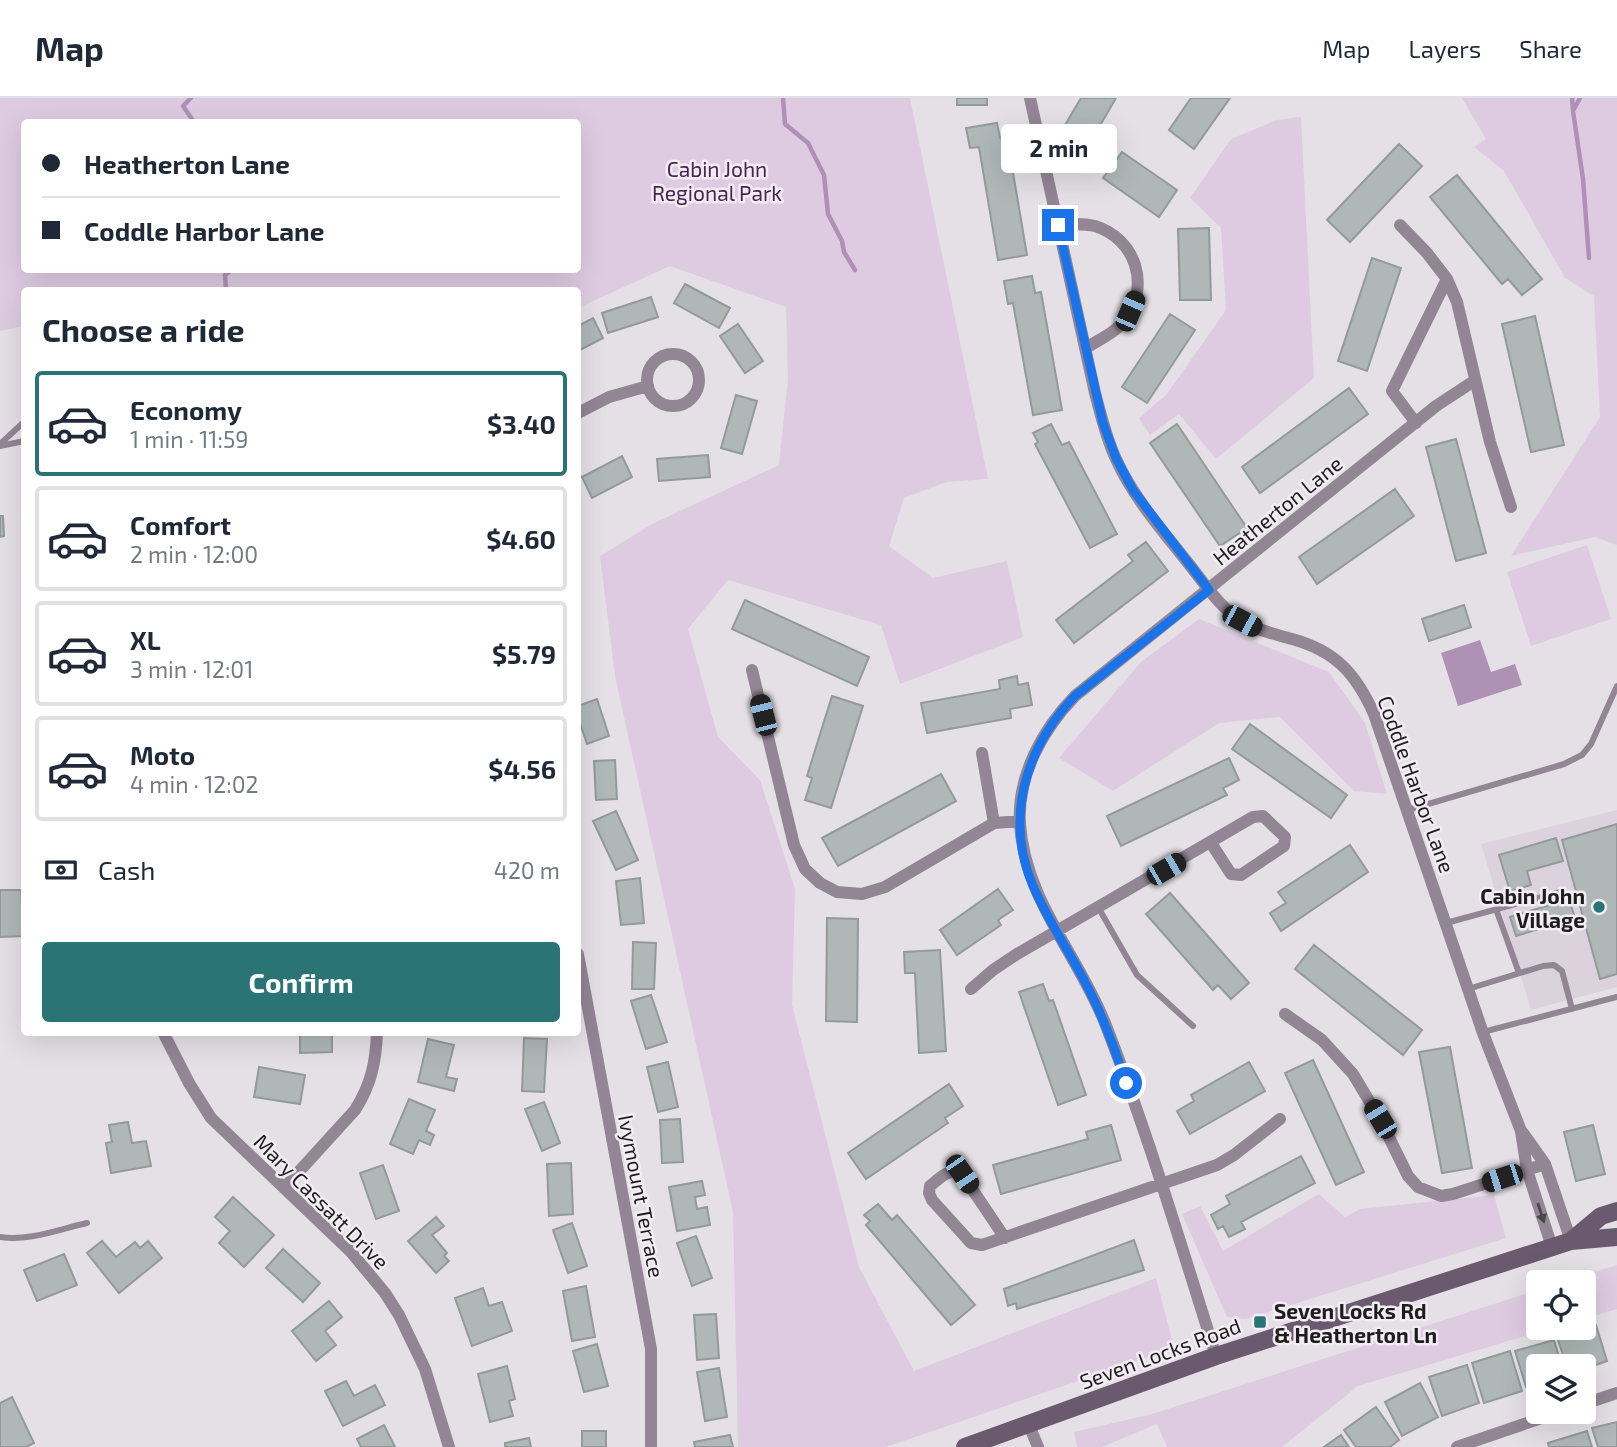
<!DOCTYPE html>
<html lang="en">
<head>
<meta charset="utf-8">
<style>
  :root { --surface:#fff; --page:#f6f6f7; --text:#1f2937; --muted:#747a83; --line:#e0e1e3; --accent:#2a7476 }
  body { margin:0; font-family:"Exo 2",sans-serif; background:var(--page); color:var(--text); height:100vh; display:flex; flex-direction:column; font-size:26px; white-space:nowrap }
  * { box-sizing:border-box; margin:0 }
  p { font-size:23px; color:var(--muted) }
  .icon { flex:none; width:38px; height:38px; fill:none; stroke:currentColor; stroke-width:2; stroke-linecap:round; stroke-linejoin:round }
  .map { position:relative; flex:1; overflow:hidden }
  .drawer { position:absolute; left:21px; top:189px; width:560px; height:749px; display:flex; flex-direction:column; background:var(--surface); border-radius:7px; box-shadow:0 7px 28px #0002 }
  .drawer>* { flex:none }
  .guide { position:absolute; left:21px; top:21px; width:560px; height:154px; border-radius:7px; box-shadow:0 7px 28px #0002; display:grid; align-content:center; height:154px; padding:0 21px; background:var(--surface) }
  .buttons { position:absolute; left:1526px; top:1172px; display:grid; gap:14px }
  .buttons a { display:grid; place-items:center; width:70px; height:70px; border-radius:7px; background:var(--surface); box-shadow:0 7px 28px #0002; font-size:35px }
  .end { position:absolute; width:32px; height:32px; margin:-16px; border:9px solid #1a73e8; background:#fff; box-shadow:0 0 0 4px #fff }
  .from { border-radius:50% }
  .bubble { position:absolute; height:49px; border-radius:7px; background:var(--surface); box-shadow:0 7px 28px #0002; font-size:23px; font-weight:700; line-height:49px; text-align:center }
  .car { position:absolute; width:21px; height:42px; margin:-21px -10px; border-radius:9px; box-shadow:0 0 5px 2px #0007; background:linear-gradient(#222 24%,#8ab4d8 0 40%,#222 0 76%,#8ab4d8 0 86%,#222 0) }
  .guide b { display:flex; align-items:center; gap:24px; height:66px; font-size:26px }
  .guide b+b { border-top:2px solid var(--line) }
  .guide i { width:18px; height:18px; background:var(--text) }
  ul { padding:0; list-style:none }
  li { display:flex; align-items:center; gap:21px; height:105px; margin:0 14px 10px; padding:0 7px; border:4px solid var(--line); border-radius:7px }
  li div { flex:1 }
  li b { display:block; font-size:26px }
  li em { font-style:normal; font-weight:700 }
  li.current { border-color:var(--accent) }
  li>.icon { width:63px; height:63px; stroke-width:1.5 }
  h2 { padding:0 21px; font-size:32px; line-height:84px }
  .pay { display:flex; align-items:center; gap:18px; height:77px; padding:0 21px; font-size:26px }
  .pay p { margin-inline-start:auto }
  .button { display:flex; gap:14px; margin-top:auto; padding:14px 21px }
  .button a { flex:1; height:80px; border-radius:7px; background:var(--accent); color:#fff; font-size:28px; font-weight:700; line-height:80px; text-align:center }
  header { display:flex; align-items:center; gap:42px; box-sizing:border-box; height:98px; padding:0 35px; background:var(--surface); border-bottom:2px solid var(--line) }
  header strong { font-size:33px }
  nav { display:flex; gap:38px; margin-inline-start:auto; font-size:24px }
  .map>svg:first-child { display:block }
</style>
</head>
<body>
<header>
<strong>Map</strong>
<nav><a>Map</a><a>Layers</a><a>Share</a></nav>
</header>
<div class="map">
<svg width="1617" height="1349" viewBox="0 0 1617 1349">
  <rect width="100%" height="100%" fill="#e4e0e5"/>
  <path fill="#dcd2de" d="M1617,712V889L1531,912L1481,746Z"/>
  <path fill="#decbe2" fill-rule="evenodd" d="M0,0H910L988,381L946,384L904,400L889,448L933,480L1007,463L1023,539L900,586L881,527L728,482L688,531L718,639L760,682L795,791L792,907L859,1169L914,1273L1156,1180L1174,1250L886,1349H738L733,1114L615,578L600,458L652,426L779,367L788,280L786,209L670,168L578,210V192H24V228L0,233ZM24,24H578V172H24Z
    M1462,0H1617V447L1595,439L1511,458L1600,319L1594,198L1565,180L1504,73L1474,49L1486,41Z
    M1301,19L1314,280L1216,361L1179,316L1150,337L1139,320L1167,296L1226,212L1221,130L1190,100L1231,41L1277,22Z
    M1587,447L1611,521L1531,548L1507,474Z
    M1199,521L1329,574L1365,625L1387,696L1354,693L1280,619L1219,625L1113,693L1059,660L1141,564Z
    M1319,1096L1345,1119L1360,1111L1494,1097L1506,1140L1246,1221L1227,1219L1182,1116L1200,1108L1223,1153Z
    M1617,1167V1211L1584,1221V1185H1561Z
    M1538,1192V1230H1552L1358,1288L1282,1349H1167L1157,1326L1102,1349H1077L1074,1334L1152,1316Z"/>
  <path fill="#af91b5" d="M1480,542L1491,574L1515,566L1522,587L1458,608L1441,555Z"/>
  <g fill="none" stroke-linecap="round" stroke-linejoin="round">
    <path stroke="#af91b5" stroke-width="4.5" d="M191,0L183,8L194,24
      M783,0L785,26L808,45L824,77L828,116L842,143L844,154L855,172
      M1572,0L1573,12
      M1580,0L1573,13L1583,81L1589,160
      M226,192L225,177L232,172"/>
  </g>
  <path fill="#afb7b7" stroke="#929a9a" stroke-width="2" d="M957,0H987V7H957Z
    M1081,0H1116L1091,43L1065,27Z
    M1191,0H1230L1194,51L1169,32Z
    M997,25L1000,40L1007,39L1027,157L998,162L979,49L970,50L966,30Z
    M1399,46L1422,68L1350,144L1327,122Z
    M1122,54L1177,92L1159,119L1103,80Z
    M1457,77L1542,181L1522,197L1508,181L1502,186L1430,99Z
    M1209,130L1211,202H1180L1178,131Z
    M1372,160L1401,170L1367,273L1338,263Z
    M1032,178L1035,195L1041,194L1062,312L1033,317L1013,205L1008,206L1004,183Z
    M685,186L730,210L719,230L674,205Z
    M651,199L658,219L608,235L602,215Z
    M1170,216L1195,232L1147,305L1122,289Z
    M1535,218L1564,347L1531,354L1502,226Z
    M593,220L603,240L578,253V228Z
    M738,226L763,263L745,275L720,238Z
    M1349,290L1368,316L1260,395L1242,369Z
    M736,297L757,303L742,356L721,350Z
    M1051,326L1062,347L1069,344L1117,436L1090,450L1035,346L1038,344L1033,335Z
    M1177,326L1247,430L1220,448L1150,345Z
    M1456,341L1486,455L1456,463L1426,349Z
    M708,357L710,379L659,383L657,361Z
    M622,358L632,379L592,400L582,379Z
    M1395,391L1414,418L1317,486L1299,459Z
    M0,418H3L4,438L0,439Z
    M1146,444L1168,473L1074,545L1056,522L1133,463L1128,457Z
    M745,502L869,559L857,588L732,531Z
    M1464,507L1471,529L1429,543L1422,521Z
    M1017,578L1018,587L1028,585L1032,607L1010,611L1011,620L927,635L921,605L1000,591L999,582Z
    M832,598L863,608L831,710L805,702L812,680L807,678Z
    M597,601L609,638L587,646L578,619V608Z
    M1250,626L1347,697L1331,720L1232,651Z
    M1229,660L1239,682L1223,690L1227,697L1121,748L1107,718Z
    M615,662L617,701L596,702L594,663Z
    M941,676L956,703L838,768L822,740Z
    M616,713L638,762L616,772L593,723Z
    M1617,726V876L1600,881L1562,742Z
    M1556,740L1563,763L1527,773L1531,787L1510,793L1499,757Z
    M1350,747L1368,774L1281,833L1270,815L1286,805L1278,794Z
    M640,780L644,825L621,827L616,783Z
    M998,791L1013,812L998,822L1001,827L957,857L940,832Z
    M0,792H21L24,838L0,839Z
    M1170,795L1249,885L1231,901L1218,887L1213,892L1146,816Z
    M1569,801L1575,820L1516,838L1510,819Z
    M827,820L858,821L857,924L826,923Z
    M633,844L656,845L654,891H632Z
    M1314,847L1422,932L1403,957L1295,871Z
    M940,852L946,953L919,955L915,875H905L904,854Z
    M1043,886L1049,903L1053,902L1086,997L1058,1007L1019,894Z
    M651,897L667,944L646,951L631,903Z
    M300,934H332V954L300,955Z
    M524,940L547,941L544,994L522,993Z
    M428,941L454,947L446,979L457,981L454,993L418,984Z
    M1450,949L1472,1070L1442,1075L1419,954Z
    M1313,962L1364,1074L1336,1087L1285,975Z
    M668,964L678,1009L658,1014L647,969Z
    M1249,964L1265,993L1190,1036L1177,1013L1194,1003L1191,997Z
    M259,969L305,977L300,1006L254,999Z
    M949,986L963,1008L945,1020L948,1025L866,1081L848,1055Z
    M409,1001L435,1012L426,1033L434,1037L430,1047L419,1042L413,1056L390,1046Z
    M544,1004L560,1045L542,1053L525,1011Z
    M680,1021L683,1064L662,1065L660,1022Z
    M128,1024L132,1045L146,1043L151,1068L111,1075L106,1045L112,1044L109,1027Z
    M1111,1027L1121,1062L1001,1096L993,1067L1088,1041L1086,1034Z
    M1593,1027L1605,1076L1576,1083L1564,1034Z
    M1301,1058L1315,1085L1241,1124L1245,1131L1229,1139L1223,1128L1218,1131L1211,1117L1230,1106L1226,1098Z
    M571,1065L573,1116L549,1118L547,1066Z
    M383,1067L399,1113L376,1121L360,1075Z
    M702,1083L705,1097L695,1099L697,1111L707,1109L710,1127L677,1133L669,1089Z
    M233,1099L274,1137L244,1169L219,1145L230,1133L215,1119Z
    M878,1106L892,1122L897,1117L975,1207L951,1227L866,1127L870,1123L864,1117Z
    M436,1119L444,1128L432,1137L447,1155L444,1158L449,1163L436,1175L408,1143Z
    M572,1125L587,1168L568,1175L553,1132Z
    M696,1138L712,1180L692,1188L677,1145Z
    M1134,1142L1144,1172L1017,1211L1016,1205L1008,1208L1004,1191Z
    M102,1143L116,1159L135,1144L140,1150L148,1143L162,1160L119,1195L87,1155Z
    M283,1151L320,1185L303,1204L266,1170Z
    M64,1156L77,1187L37,1203L24,1172Z
    M586,1188L595,1239L572,1243L563,1193Z
    M483,1190L489,1208L502,1204L512,1233L472,1248L455,1200Z
    M329,1203L342,1219L325,1233L336,1247L316,1263L292,1233Z
    M716,1216L719,1260L697,1262L694,1217Z
    M1596,1227L1607,1263L1584,1271V1269H1567L1557,1239Z
    M1554,1242L1562,1269H1538V1286L1526,1289L1515,1253Z
    M597,1246L608,1288L584,1294L573,1253Z
    M1510,1253L1522,1293L1484,1305L1472,1265Z
    M1467,1267L1479,1305L1442,1318L1429,1279Z
    M507,1268L515,1301L509,1303L513,1318L490,1324L478,1276Z
    M719,1270L727,1319L705,1323L697,1274Z
    M346,1283L354,1298L375,1287L385,1307L343,1328L325,1293Z
    M1420,1285L1438,1319L1402,1338L1385,1304Z
    M12,1299L34,1345L26,1349H0V1305Z
    M1376,1309L1399,1342L1390,1349H1356L1344,1332Z
    M1617,1324V1349H1598L1592,1330Z
    M384,1327L395,1349H361L357,1341Z
    M582,1333H606V1349H582Z
    M1587,1333L1592,1349H1549L1548,1345Z
    M730,1337L733,1349H695L694,1344Z
    M1341,1337L1349,1349H1324Z
    M529,1340L531,1349H505V1345Z"/>
  <g fill="none" stroke-linecap="round" stroke-linejoin="round">
    <path stroke="#928594" stroke-width="6" d="M0,346L24,324
      M0,348L24,343
      M1408,712L1564,666L1582,657L1591,646L1617,588
      M1098,809L1137,877L1193,928
      M1496,811L1519,875
      M1446,825L1560,794
      M1468,891L1543,868L1554,867L1562,873L1572,911
      M1483,934L1617,899
      M0,1139C27,1144 60,1131 87,1125"/>
    <path stroke="#928594" stroke-width="12" d="M1030,0L1095,295C1101,317 1106,340 1116,361C1133,399 1162,432 1188,465C1205,486 1219,509 1242,523C1258,533 1275,536 1292,541C1336,553 1356,576 1374,616L1483,935L1521,1033L1527,1072L1552,1149
      M1057,127C1070,126 1083,125 1095,128C1136,141 1150,187 1126,221C1116,234 1100,241 1086,250
      M1400,127L1427,155L1447,181L1457,204L1490,344L1511,409
      M647 282a26 26 0 1 1 52 0a26 26 0 1 1-52 0Z
      M578,315L609,299L648,288
      M1416,325L1392,293L1447,181
      M752,572L794,747L805,771L820,785L837,794L862,796L885,789L994,725L1020,723
      M982,655L994,725
      M578,856L651,1251V1349
      M971,891L993,872L1017,856L1253,719L1263,718L1285,739L1284,748L1241,777L1231,776L1211,745
      M1285,916L1322,942L1353,976L1380,1021L1408,1078L1418,1089L1441,1098L1453,1096L1545,1066
      M163,934L189,985L211,1020L351,1154L385,1195L399,1217L425,1271L449,1349
      M1523,1035L1545,1066L1571,1143
      M284,1090L355,1012C371,987 376,964 377,934
      M1005,1140L962,1076C949,1069 940,1080 930,1088L929,1095L932,1102L971,1145L982,1147L1217,1067L1234,1057L1280,1021
      M1216,1258C1181,1147 1147,1033 1105,925C1078,857 1025,802 1020,726C1017,677 1043,631 1075,598L1436,308L1474,283
      M1584,1306L1617,1295
      M1029,1327L1038,1349
      M1457,1349L1559,1314"/>
    <path stroke="#6b596f" stroke-width="18" d="M1571,1143L1601,1118L1617,1113
      M965,1349L1216,1258L1571,1143L1617,1139"/>
  </g>
  <defs><path id="oneway-solid" d="M-6-.8H1V-3.2L6.5 0L1 3.2V.8H-6Z" transform="scale(1.75)"/></defs>
  <use fill="#4c464d" href="#oneway-solid" transform="translate(1541 1115) rotate(72)"/>
  <g fill="none" stroke-linecap="round" stroke-linejoin="round">
    <path stroke="#1a73e8" stroke-width="9" d="M1058,127L1103,325L1116,360L1133,392L1209,492L1075,598C1026,649 1004,720 1033,788C1048,823 1069,853 1086,886C1103,918 1115,951 1126,985"/>
  </g>
  <g fill="#2a7476" stroke="#f2edf3" stroke-width="2.5">
    <circle cx="1599" cy="809" r="7"/>
    <rect x="1253" y="1217" width="14" height="14" rx="3.5"/>
  </g>
  <g text-anchor="middle" dominant-baseline="central" stroke-width="5" stroke-linejoin="round" paint-order="stroke">
    <g font-size="21" fill="#4a2352" stroke="#f2edf3">
      <text x="717" y="70">Cabin John<tspan x="717" dy="24">Regional Park</tspan></text>
    </g>
    <g font-size="21" fill="#1e1c1e" stroke="#f2edf3">
      <text transform="translate(1277 412) rotate(-39)">Heatherton Lane</text>
      <text transform="translate(1417 686) rotate(70)">Coddle Harbor Lane</text>
      <text transform="translate(642 1098) rotate(79)">Ivymount Terrace</text>
      <text transform="translate(322 1103) rotate(45)">Mary Cassatt Drive</text>
      <text transform="translate(1160 1255) rotate(-20)">Seven Locks Road</text>
    </g>
    <g font-size="21" font-weight="bold" fill="#1e1c1e" stroke="#f2edf3" text-anchor="end">
      <text x="1585" y="797">Cabin John<tspan x="1585" dy="24">Village</tspan></text>
      <text x="1274" y="1212" text-anchor="start">Seven Locks Rd<tspan x="1274" dy="24">&amp; Heatherton Ln</tspan></text>
    </g>
  </g>
</svg>
<div class="buttons">
<a><svg class="icon" aria-label="locate" viewBox="0 0 24 24"><circle cx="12" cy="12" r="6"/><path d="M12 2v4M12 18v4M2 12h4M18 12h4"/></svg></a>
<a><svg class="icon" aria-label="layers" viewBox="0 0 24 24"><path d="M12 4l9 5-9 5-9-5zM3 14l9 5 9-5"/></svg></a>
</div>
<i class="end from" style="left:1126px;top:985px"></i>
<i class="end" style="left:1058px;top:127px"></i>
<div class="bubble" style="left:1001px;top:26px;width:116px">2 min</div>
<i class="car" style="left:1130px;top:213px;rotate:23deg"></i>
<i class="car" style="left:1242px;top:523px;rotate:118deg"></i>
<i class="car" style="left:763px;top:617px;rotate:346deg"></i>
<i class="car" style="left:1166px;top:771px;rotate:60deg"></i>
<i class="car" style="left:1380px;top:1021px;rotate:329deg"></i>
<i class="car" style="left:962px;top:1076px;rotate:146deg"></i>
<i class="car" style="left:1502px;top:1080px;rotate:252deg"></i>
<div class="guide">
<b><i class="from"></i>Heatherton Lane</b>
<b><i></i>Coddle Harbor Lane</b>
</div>
<section class="drawer">
<h2>Choose a ride</h2>
<ul>
<li class="current"><svg class="icon" aria-label="car" viewBox="0 0 24 24"><path d="M5 17H2v-5l4-1 3-4h7l3 4 3 1v5h-3M9 17h6M6 11h13"/><circle cx="7" cy="17" r="2"/><circle cx="17" cy="17" r="2"/></svg><div><b>Economy</b><p>1 min · 11:59</p></div><em>$3.40</em></li>
<li><svg class="icon" aria-label="car" viewBox="0 0 24 24"><path d="M5 17H2v-5l4-1 3-4h7l3 4 3 1v5h-3M9 17h6M6 11h13"/><circle cx="7" cy="17" r="2"/><circle cx="17" cy="17" r="2"/></svg><div><b>Comfort</b><p>2 min · 12:00</p></div><em>$4.60</em></li>
<li><svg class="icon" aria-label="car" viewBox="0 0 24 24"><path d="M5 17H2v-5l4-1 3-4h7l3 4 3 1v5h-3M9 17h6M6 11h13"/><circle cx="7" cy="17" r="2"/><circle cx="17" cy="17" r="2"/></svg><div><b>XL</b><p>3 min · 12:01</p></div><em>$5.79</em></li>
<li><svg class="icon" aria-label="car" viewBox="0 0 24 24"><path d="M5 17H2v-5l4-1 3-4h7l3 4 3 1v5h-3M9 17h6M6 11h13"/><circle cx="7" cy="17" r="2"/><circle cx="17" cy="17" r="2"/></svg><div><b>Moto</b><p>4 min · 12:02</p></div><em>$4.56</em></li>
</ul>
<div class="pay"><svg class="icon" aria-label="cash" viewBox="0 0 24 24"><path d="M3 7h18v10H3z"/><circle cx="12" cy="12" r="2"/></svg>Cash<p>420 m</p></div>
<div class="button"><a>Confirm</a></div>
</section>
</div>
</body>
</html>
